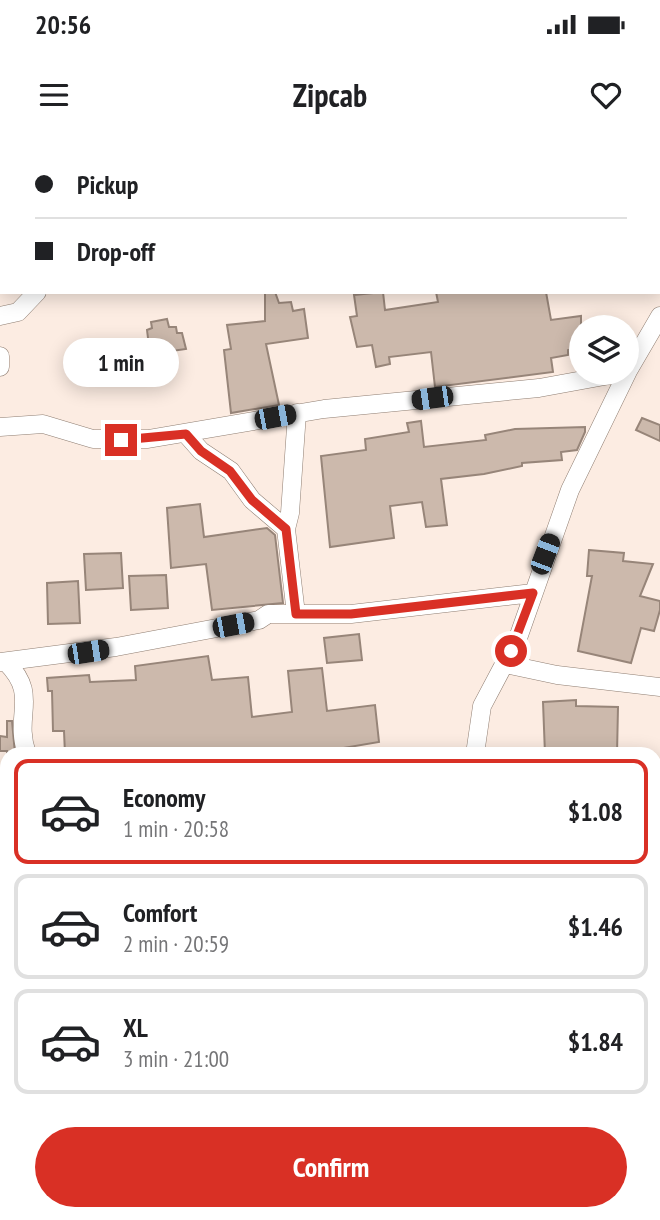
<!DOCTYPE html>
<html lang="en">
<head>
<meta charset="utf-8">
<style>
  :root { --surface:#fff; --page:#f6f6f6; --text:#202124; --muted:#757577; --line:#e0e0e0; --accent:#d93025 }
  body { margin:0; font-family:"PT Sans Narrow",sans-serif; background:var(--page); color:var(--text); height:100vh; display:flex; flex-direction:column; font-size:26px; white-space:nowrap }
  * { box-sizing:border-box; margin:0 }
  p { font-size:23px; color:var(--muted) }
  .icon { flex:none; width:38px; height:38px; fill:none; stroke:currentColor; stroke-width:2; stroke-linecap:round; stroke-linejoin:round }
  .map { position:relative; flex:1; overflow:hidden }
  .details { position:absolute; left:0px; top:607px; width:662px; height:474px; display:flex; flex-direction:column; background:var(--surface); border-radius:21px 21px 0 0; box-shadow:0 4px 18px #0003 }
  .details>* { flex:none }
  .guide { position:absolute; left:0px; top:0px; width:662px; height:154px; box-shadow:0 4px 18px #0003; display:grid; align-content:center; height:154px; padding:0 35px; background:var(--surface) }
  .controls { position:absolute; left:569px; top:175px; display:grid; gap:14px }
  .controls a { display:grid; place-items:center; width:70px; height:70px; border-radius:50%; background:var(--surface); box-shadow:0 4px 18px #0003; font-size:35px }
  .end { position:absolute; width:32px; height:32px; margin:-16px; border:9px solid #d93025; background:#fff; box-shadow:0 0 0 4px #fff }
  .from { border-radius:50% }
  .bubble { position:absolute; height:49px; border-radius:24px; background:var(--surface); box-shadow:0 4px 18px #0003; font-size:23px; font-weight:600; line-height:49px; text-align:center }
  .car { position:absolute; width:21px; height:42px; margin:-21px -10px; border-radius:9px; box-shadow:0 0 5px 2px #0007; background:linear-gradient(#222 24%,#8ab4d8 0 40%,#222 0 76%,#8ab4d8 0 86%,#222 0) }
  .guide b { display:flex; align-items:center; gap:24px; height:66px; font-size:26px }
  .guide b+b { border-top:2px solid var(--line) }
  .guide i { width:18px; height:18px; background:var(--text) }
  ul { padding:12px 0 0; list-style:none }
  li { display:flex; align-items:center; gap:21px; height:105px; margin:0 14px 10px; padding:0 21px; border:4px solid var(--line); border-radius:14px }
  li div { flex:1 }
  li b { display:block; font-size:26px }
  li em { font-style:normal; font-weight:600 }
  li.selected { border-color:var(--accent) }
  li>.icon { width:63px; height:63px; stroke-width:1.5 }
  .primary-button { display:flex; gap:14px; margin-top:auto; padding:14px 35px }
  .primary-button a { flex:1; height:80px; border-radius:42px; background:var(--accent); color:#fff; font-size:28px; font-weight:600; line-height:80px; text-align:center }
  .status { display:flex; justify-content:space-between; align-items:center; height:49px; padding:0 35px; background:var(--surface); direction:ltr }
  .status svg { height:19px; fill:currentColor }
  header { display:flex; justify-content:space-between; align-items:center; height:91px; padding:0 35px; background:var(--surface); font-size:32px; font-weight:600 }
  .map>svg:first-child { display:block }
</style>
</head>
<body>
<div class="status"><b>20:56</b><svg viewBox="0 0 49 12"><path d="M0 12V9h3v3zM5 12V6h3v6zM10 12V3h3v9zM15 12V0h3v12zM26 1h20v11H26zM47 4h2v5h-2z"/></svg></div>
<header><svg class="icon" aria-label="menu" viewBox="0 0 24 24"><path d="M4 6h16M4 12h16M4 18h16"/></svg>Zipcab<svg class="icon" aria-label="heart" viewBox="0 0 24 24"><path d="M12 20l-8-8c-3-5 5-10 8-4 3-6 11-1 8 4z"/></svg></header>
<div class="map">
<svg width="660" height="1080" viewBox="0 0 660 1080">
  <rect width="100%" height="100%" fill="#fcece2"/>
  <path fill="#ccb9ac" stroke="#978579" stroke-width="2" d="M265,152H275L279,163L291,162L293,171L304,169L308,198L266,204L279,265L231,273L224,210L231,209L227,185L265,181Z
    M383,152L385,170L438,162L436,152H546L551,180L581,176V202L575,209L568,210V215L551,218L553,232L435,247L431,212L389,217L390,224L376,227L372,205L357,207L350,177L357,176L354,155Z
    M167,179L169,187H176L177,193H182L186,209L150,214L147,190L152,188L151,182Z
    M642,278L660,285V301L636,290Z
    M421,281L424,307L486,300L485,295L515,289L585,287V292L577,310L561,312L562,320L522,323V326L484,334L441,339L447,385L426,387L422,362L390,366L394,398L330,407L321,316L366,310L365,299L409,292L407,283Z
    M200,364L204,397L267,388L275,395L283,463L212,470L206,424L171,428L167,368Z
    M589,410L624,413L623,421L653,424L640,456L660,461V470L654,491L641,488L631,523L578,511L592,436H587Z
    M121,413L123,448L86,450L84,414Z
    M166,435L168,468L131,470L129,436Z
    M78,441L80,483L48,484L47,443Z
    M359,494L362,520L327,523L324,498Z
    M208,516L212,540L248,537L252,577L292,572L288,531L322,528L327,571L375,565L379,602L308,614H65L64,591H53L52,551H48L47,538L89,535L90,542L136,540L135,526Z
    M576,560V566L618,567L617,614H545L543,562Z
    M7,581H12L15,614H7V623V611H0V596L7,597Z"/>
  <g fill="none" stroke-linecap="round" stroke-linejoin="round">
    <defs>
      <path id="street" d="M104,2L105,0
        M0,176L18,172L37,152
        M0,216V227
        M0,287L43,284L93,299H148L324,269L539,248L621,233
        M186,294L201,311L231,331L252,360L286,389
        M296,474H351L533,453
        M0,522L116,507L259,480L268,474H296L286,389L290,373L297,273
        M6,522C40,556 13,574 27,614
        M505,524L557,535L660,547
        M475,614L482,566L518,498L570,350L628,231L660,176
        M0,721L7,720
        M654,752L660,753
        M654,899L659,934L654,961
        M0,968L7,969
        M0,1065L7,1080
        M629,1080L630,1074"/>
      <path id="secondary" d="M521,0L524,2"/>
    </defs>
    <use href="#street" stroke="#8f7e72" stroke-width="19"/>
    <use href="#secondary" stroke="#8f7e72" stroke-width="26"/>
    <use href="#street" stroke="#fff" stroke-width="18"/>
    <use href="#secondary" stroke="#fff" stroke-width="24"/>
  </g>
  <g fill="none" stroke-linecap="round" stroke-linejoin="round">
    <path stroke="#d93025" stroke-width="9" d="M121,300L186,294L201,311L230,331L252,360L286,389L296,474H351L533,453L511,511"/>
  </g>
</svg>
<div class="controls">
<a><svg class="icon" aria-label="layers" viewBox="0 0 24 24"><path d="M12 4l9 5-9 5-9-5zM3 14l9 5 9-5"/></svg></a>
</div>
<i class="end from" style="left:511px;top:511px"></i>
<i class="end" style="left:121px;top:300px"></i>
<div class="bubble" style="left:63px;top:198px;width:116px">1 min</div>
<i class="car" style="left:432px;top:258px;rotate:262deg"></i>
<i class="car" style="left:275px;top:277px;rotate:79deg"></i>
<i class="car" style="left:545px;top:414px;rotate:21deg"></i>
<i class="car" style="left:233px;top:485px;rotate:79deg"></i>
<i class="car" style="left:88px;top:512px;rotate:81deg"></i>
<div class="guide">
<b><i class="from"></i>Pickup</b>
<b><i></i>Drop-off</b>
</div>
<section class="details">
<ul>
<li class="selected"><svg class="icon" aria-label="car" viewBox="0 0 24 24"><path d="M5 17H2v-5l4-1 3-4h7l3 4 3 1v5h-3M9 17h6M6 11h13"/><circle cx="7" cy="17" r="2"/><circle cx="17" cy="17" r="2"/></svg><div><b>Economy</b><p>1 min · 20:58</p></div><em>$1.08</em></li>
<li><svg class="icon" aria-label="car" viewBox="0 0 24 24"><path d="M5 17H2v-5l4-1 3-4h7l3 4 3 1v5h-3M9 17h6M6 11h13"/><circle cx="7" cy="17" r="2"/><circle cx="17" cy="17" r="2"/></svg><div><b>Comfort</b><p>2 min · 20:59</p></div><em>$1.46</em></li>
<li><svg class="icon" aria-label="car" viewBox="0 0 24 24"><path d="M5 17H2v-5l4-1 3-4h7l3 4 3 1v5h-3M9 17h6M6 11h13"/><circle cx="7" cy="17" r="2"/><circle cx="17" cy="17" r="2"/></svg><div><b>XL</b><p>3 min · 21:00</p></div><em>$1.84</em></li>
</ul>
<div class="primary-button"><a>Confirm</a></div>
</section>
</div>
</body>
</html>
